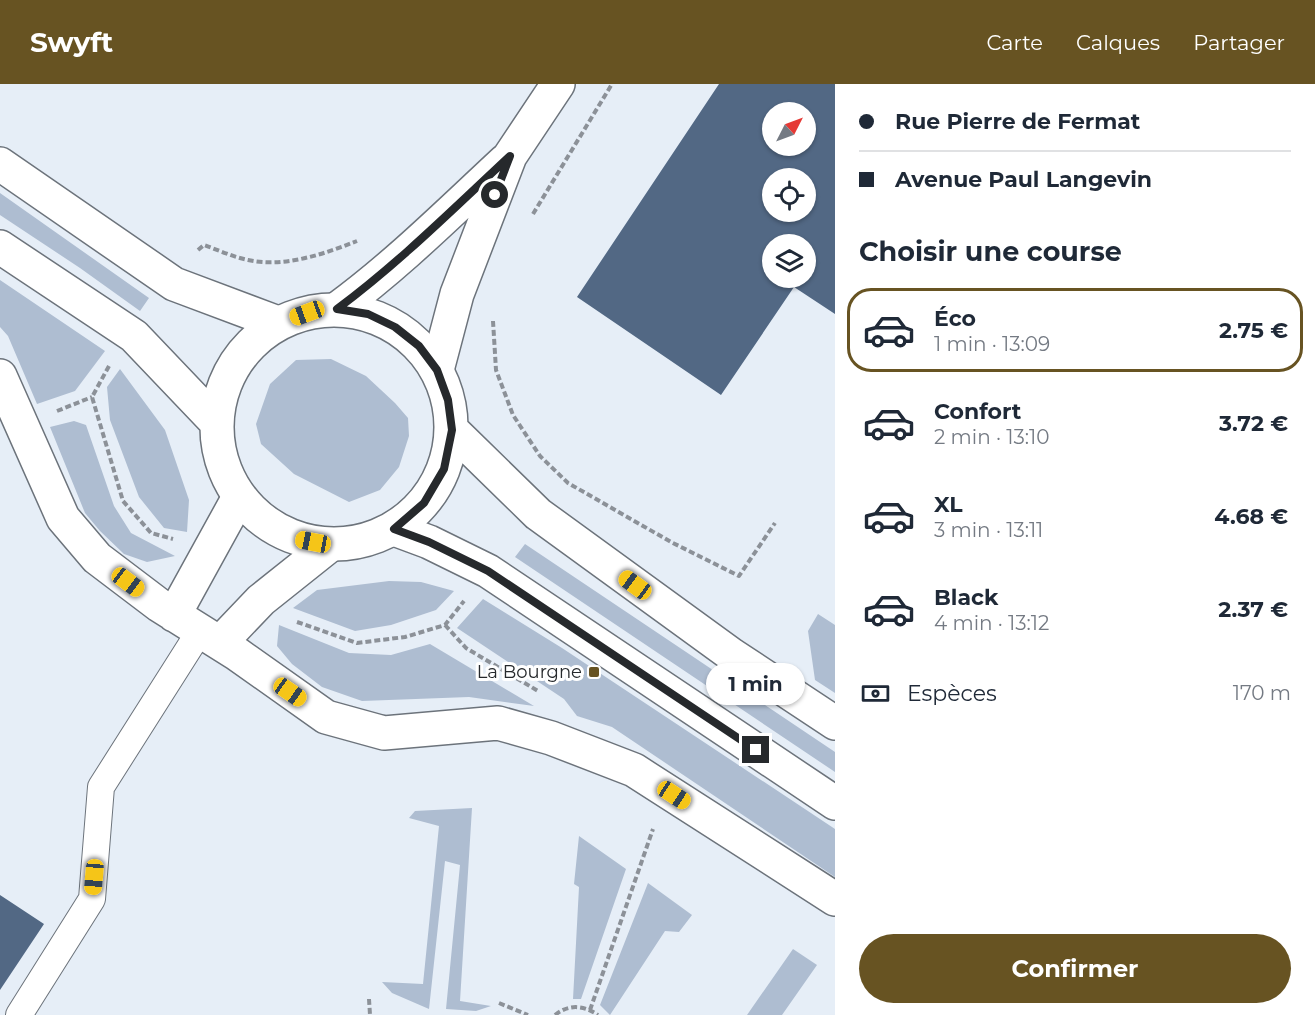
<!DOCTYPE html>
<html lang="fr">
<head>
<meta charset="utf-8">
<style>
  :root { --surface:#fff; --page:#f2f2f3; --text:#1f2937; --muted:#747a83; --line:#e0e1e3; --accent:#675322 }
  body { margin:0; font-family:Montserrat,sans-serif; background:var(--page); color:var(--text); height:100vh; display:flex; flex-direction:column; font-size:22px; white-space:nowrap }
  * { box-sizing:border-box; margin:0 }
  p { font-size:20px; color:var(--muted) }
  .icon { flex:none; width:33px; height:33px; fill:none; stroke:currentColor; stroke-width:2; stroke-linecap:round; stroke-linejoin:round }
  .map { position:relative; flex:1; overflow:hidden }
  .drawer { display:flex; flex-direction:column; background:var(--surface); width:480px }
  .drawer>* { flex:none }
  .top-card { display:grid; align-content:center; height:132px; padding:0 24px; background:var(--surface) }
  .needle { width:39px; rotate:48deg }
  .buttons { position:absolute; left:762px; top:18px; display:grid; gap:12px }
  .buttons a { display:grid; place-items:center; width:54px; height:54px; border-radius:50%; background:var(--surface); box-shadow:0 2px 4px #0004; font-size:30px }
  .end { position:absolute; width:27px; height:27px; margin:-14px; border:8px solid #26292c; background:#fff; box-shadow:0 0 0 3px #fff }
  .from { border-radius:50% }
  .bubble { position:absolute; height:42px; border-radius:21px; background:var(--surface); box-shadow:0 2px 4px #0004; font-size:20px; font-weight:700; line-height:42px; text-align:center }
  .car { position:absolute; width:18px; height:36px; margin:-18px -9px; border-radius:8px; box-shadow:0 0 4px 2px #0007; background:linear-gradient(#f5c518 24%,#345 0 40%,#f5c518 0 76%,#345 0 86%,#f5c518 0) }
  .top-card b { display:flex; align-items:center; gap:21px; height:57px; font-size:22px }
  .top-card b+b { border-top:2px solid var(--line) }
  .top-card i { width:15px; height:15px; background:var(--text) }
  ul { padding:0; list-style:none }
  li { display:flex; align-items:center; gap:18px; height:84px; margin:0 12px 9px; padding:0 12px; border:3px solid transparent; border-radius:24px }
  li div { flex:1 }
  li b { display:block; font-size:22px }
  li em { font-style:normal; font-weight:700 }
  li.current { border-color:var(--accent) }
  li>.icon { width:54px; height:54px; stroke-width:1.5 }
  h2 { padding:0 24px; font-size:27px; line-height:72px }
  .pay { display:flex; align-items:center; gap:15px; height:66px; padding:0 24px; font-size:22px }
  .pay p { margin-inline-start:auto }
  .button { display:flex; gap:12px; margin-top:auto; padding:12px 24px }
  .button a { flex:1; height:69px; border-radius:36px; background:var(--accent); color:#fff; font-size:24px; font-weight:700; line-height:69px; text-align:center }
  header { display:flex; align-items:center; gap:36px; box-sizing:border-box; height:84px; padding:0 30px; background:var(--accent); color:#fff }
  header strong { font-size:28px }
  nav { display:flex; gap:33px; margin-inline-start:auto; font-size:21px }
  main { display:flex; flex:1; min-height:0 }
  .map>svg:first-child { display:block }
</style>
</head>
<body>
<header>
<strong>Swyft</strong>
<nav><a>Carte</a><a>Calques</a><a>Partager</a></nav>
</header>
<main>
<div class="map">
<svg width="835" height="931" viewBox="0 0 835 931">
  <rect width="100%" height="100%" fill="#e6eef7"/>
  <path fill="#aebdd1" d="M0,109L149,214L140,227L80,184L0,131Z
    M0,196L105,267L75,307L37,320L8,252L0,243Z
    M331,275L366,292L395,319L408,334L409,352L399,383L380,406L349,418L294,390L261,360L256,340L270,300L296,276Z
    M120,285L165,346L189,416L187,448L164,444L139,413L110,336L107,303Z
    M74,337L86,341L114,422L131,449L175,472L147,478L124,470L100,447L85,429L50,343Z
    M525,460L835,668V688L515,473Z
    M389,497L421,498L454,507L436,526L391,541L355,547L293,524L317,506Z
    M483,515L562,564L835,745V793L612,643L577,632L564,615L457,544Z
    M818,530L835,541V609L815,596L808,547Z
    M279,541L349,569L391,571L430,560L534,622L469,613L362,617L322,603L292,580L277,562Z
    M472,724L460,917L491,922L476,927L446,925L460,781L445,777L429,925L392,909L382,898L423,900L439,742L409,734L415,727Z
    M579,752L626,785L581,915H573L579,803L574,800Z
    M648,799L692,831L679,848L665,847L610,931L600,921Z
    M793,865L817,881L782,931H747Z"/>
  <path fill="#526884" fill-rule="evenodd" d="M719,0H835V230L794,203L721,311L577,213ZM772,28H806V62H772ZM772,94H806V128H772ZM772,160H806V194H772Z
    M0,811L44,840L0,906Z"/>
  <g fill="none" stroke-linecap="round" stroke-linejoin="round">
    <defs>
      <path id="lane" d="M19,931L92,815L101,703L200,547"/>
      <path id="street" d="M337,225C397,181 450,128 505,77
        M437,286L457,210L510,72L558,0
        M0,292L63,434L97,474L159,521L237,570L326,633L384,649L498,639L551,654L634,686L835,815
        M174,531L239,413
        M220,559L261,516L330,461"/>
      <path id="secondary" d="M0,80L174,200L278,239
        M0,163L134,252L216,338
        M217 343a117 117 0 1 1 234 0a117 117 0 1 1-234 0Z
        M452,346L538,430L732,571L835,639
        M394,445L429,458L488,487L835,719"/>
    </defs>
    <use href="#lane" stroke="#6c737b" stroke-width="28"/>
    <use href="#street" stroke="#6c737b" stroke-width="36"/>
    <use href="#secondary" stroke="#6c737b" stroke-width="36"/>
    <path stroke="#8c9198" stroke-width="4" stroke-dasharray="6 3" stroke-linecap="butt" d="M533,130L612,0
      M198,166L204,161C218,166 233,173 248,176C284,184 324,170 357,157
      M493,237L496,286L513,331L540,372L568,399L671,458L739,492L775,439
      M109,282L92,313L123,417L151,449L173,455
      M57,327L92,313
      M297,538L357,559L405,553L445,541L464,517
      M445,541L466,564L538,607
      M369,915L370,931
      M499,919L528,931
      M590,926L653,745
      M555,931C569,920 583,921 598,931"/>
    <use href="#lane" stroke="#fff" stroke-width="26"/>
    <use href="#street" stroke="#fff" stroke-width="33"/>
    <use href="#secondary" stroke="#fff" stroke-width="33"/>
  </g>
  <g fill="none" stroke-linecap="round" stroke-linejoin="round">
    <path stroke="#26292c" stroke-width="8" d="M495,111L510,72C454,124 399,179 337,225L368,230L395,243L419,262L437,286L448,316L452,346L444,385L424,419L394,445L429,458L488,487L756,666"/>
  </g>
  <rect fill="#675322" stroke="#fff" stroke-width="2" x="588" y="582" width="12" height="12" rx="3"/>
  <g text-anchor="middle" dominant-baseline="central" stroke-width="6" stroke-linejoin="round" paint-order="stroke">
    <g font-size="18" fill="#26292c" stroke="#fff" text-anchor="end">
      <text x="582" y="588">La Bourgne</text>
    </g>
  </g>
</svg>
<div class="buttons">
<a><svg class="needle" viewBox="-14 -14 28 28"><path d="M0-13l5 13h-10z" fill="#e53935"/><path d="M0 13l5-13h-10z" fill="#747a83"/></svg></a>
<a><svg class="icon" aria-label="locate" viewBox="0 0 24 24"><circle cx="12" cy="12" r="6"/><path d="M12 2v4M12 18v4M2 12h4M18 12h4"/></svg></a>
<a><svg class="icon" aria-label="layers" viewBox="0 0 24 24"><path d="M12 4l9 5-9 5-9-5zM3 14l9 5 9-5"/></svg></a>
</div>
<i class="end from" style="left:495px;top:111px"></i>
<i class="end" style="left:756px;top:666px"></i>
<div class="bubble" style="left:706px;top:579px;width:99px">1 min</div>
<i class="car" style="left:307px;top:229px;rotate:250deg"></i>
<i class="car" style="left:313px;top:458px;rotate:281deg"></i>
<i class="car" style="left:128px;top:498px;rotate:127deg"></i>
<i class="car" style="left:635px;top:501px;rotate:306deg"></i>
<i class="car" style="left:290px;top:608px;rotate:125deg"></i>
<i class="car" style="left:674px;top:711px;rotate:123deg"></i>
<i class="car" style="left:94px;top:793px;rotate:185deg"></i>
</div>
<section class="drawer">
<div class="top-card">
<b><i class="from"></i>Rue Pierre de Fermat</b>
<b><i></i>Avenue Paul Langevin</b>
</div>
<h2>Choisir une course</h2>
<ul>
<li class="current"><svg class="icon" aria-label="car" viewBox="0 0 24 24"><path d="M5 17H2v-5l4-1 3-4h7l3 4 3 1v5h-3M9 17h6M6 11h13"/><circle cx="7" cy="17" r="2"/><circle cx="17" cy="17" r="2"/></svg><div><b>Éco</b><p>1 min · 13:09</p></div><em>2.75 €</em></li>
<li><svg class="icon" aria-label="car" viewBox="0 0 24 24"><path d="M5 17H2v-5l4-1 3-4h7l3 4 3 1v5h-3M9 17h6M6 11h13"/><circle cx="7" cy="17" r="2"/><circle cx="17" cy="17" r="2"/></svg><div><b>Confort</b><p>2 min · 13:10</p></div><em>3.72 €</em></li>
<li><svg class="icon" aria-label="car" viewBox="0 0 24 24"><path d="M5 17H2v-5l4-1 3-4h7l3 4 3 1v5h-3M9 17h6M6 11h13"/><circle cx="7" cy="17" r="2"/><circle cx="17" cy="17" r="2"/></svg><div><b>XL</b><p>3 min · 13:11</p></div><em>4.68 €</em></li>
<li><svg class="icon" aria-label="car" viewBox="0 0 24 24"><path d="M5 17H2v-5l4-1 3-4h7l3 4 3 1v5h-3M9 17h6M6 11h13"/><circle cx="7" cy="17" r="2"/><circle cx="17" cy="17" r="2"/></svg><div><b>Black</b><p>4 min · 13:12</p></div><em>2.37 €</em></li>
</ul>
<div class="pay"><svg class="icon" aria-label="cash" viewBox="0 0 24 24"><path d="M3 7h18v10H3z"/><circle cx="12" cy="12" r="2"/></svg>Espèces<p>170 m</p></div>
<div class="button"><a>Confirmer</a></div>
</section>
</main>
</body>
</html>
